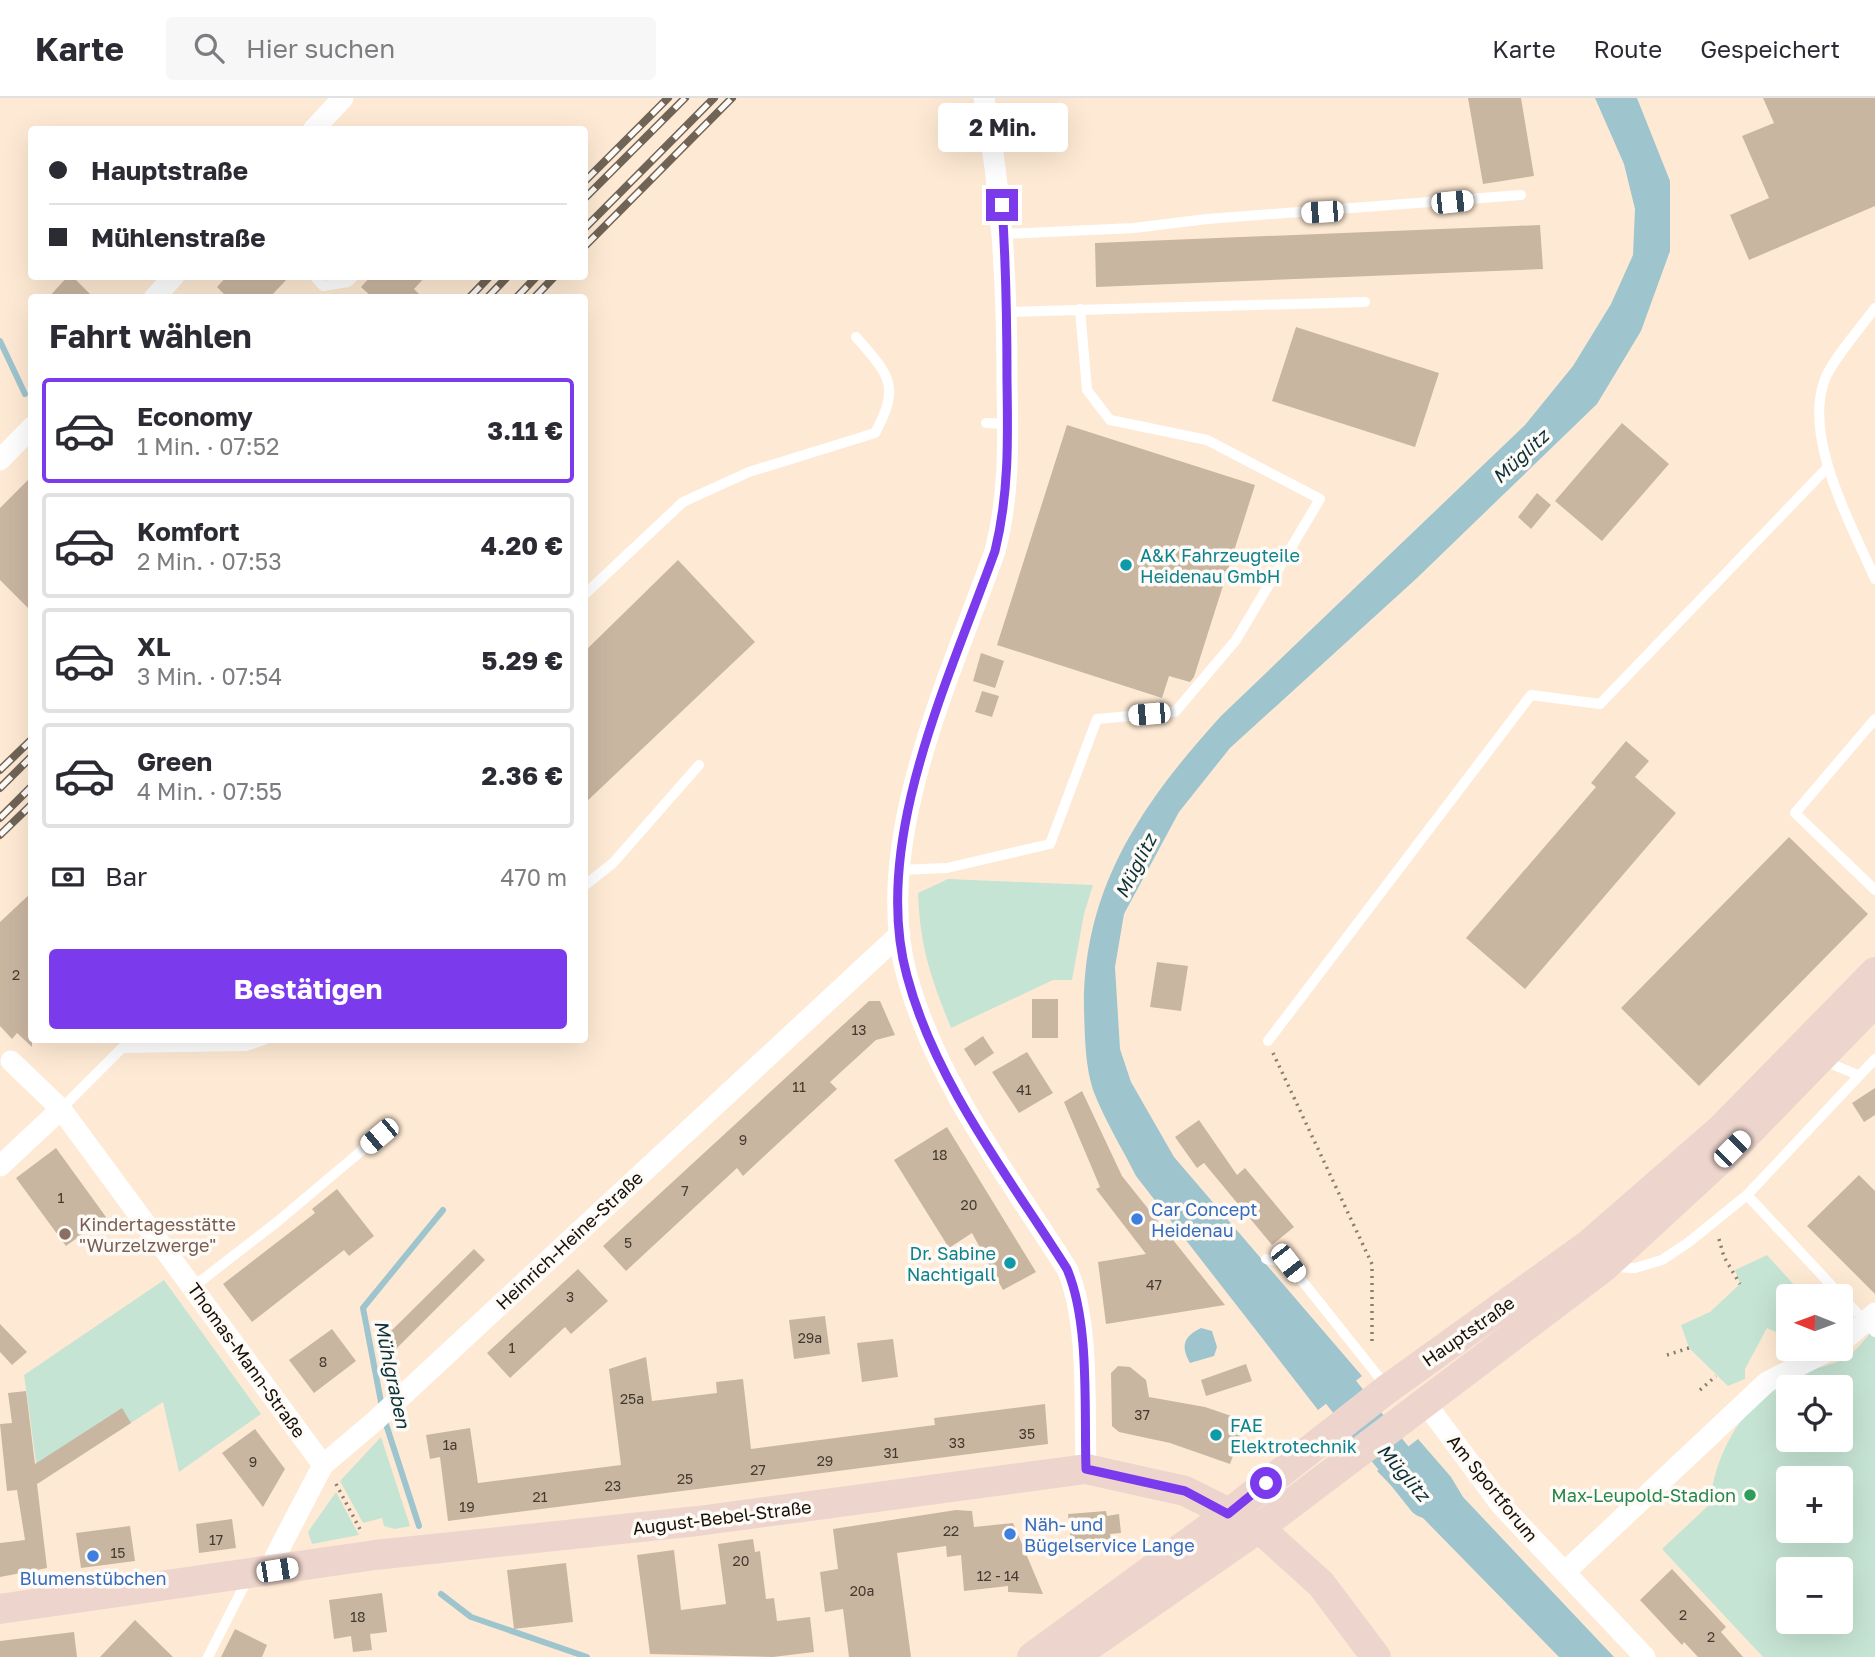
<!DOCTYPE html>
<html lang="de">
<head>
<meta charset="utf-8">
<style>
  :root { --surface:#fff; --page:#f7f7f7; --text:#2b2b33; --muted:#7c7c81; --line:#e1e1e2; --accent:#7c3aed }
  body { margin:0; font-family:"Golos Text",sans-serif; background:var(--page); color:var(--text); height:100vh; display:flex; flex-direction:column; font-size:26px; white-space:nowrap }
  * { box-sizing:border-box; margin:0 }
  p { font-size:23px; color:var(--muted) }
  .icon { flex:none; width:38px; height:38px; fill:none; stroke:currentColor; stroke-width:2; stroke-linecap:round; stroke-linejoin:round }
  .map { position:relative; flex:1; overflow:hidden }
  .sheet { position:absolute; left:28px; top:196px; width:560px; height:749px; display:flex; flex-direction:column; background:var(--surface); border-radius:7px; box-shadow:0 7px 28px #0002 }
  .sheet>* { flex:none }
  .guide { position:absolute; left:28px; top:28px; width:560px; height:154px; border-radius:7px; box-shadow:0 7px 28px #0002; display:grid; align-content:center; height:154px; padding:0 21px; background:var(--surface) }
  .needle { width:46px; rotate:271deg }
  .fabs { position:absolute; left:1776px; top:1186px; display:grid; gap:14px }
  .fabs a { display:grid; place-items:center; width:77px; height:77px; border-radius:7px; background:var(--surface); box-shadow:0 7px 28px #0002; font-size:35px }
  .end { position:absolute; width:32px; height:32px; margin:-16px; border:9px solid #7c3aed; background:#fff; box-shadow:0 0 0 4px #fff }
  .from { border-radius:50% }
  .bubble { position:absolute; height:49px; border-radius:7px; background:var(--surface); box-shadow:0 7px 28px #0002; font-size:23px; font-weight:700; line-height:49px; text-align:center }
  .car { position:absolute; width:21px; height:42px; margin:-21px -10px; border-radius:9px; box-shadow:0 0 5px 2px #0007; background:linear-gradient(#fff 24%,#345 0 40%,#fff 0 76%,#345 0 86%,#fff 0) }
  .guide b { display:flex; align-items:center; gap:24px; height:66px; font-size:26px }
  .guide b+b { border-top:2px solid var(--line) }
  .guide i { width:18px; height:18px; background:var(--text) }
  ul { padding:0; list-style:none }
  li { display:flex; align-items:center; gap:21px; height:105px; margin:0 14px 10px; padding:0 7px; border:4px solid var(--line); border-radius:7px }
  li div { flex:1 }
  li b { display:block; font-size:26px }
  li em { font-style:normal; font-weight:700 }
  li.active { border-color:var(--accent) }
  li>.icon { width:63px; height:63px; stroke-width:1.5 }
  h2 { padding:0 21px; font-size:32px; line-height:84px }
  .pay { display:flex; align-items:center; gap:18px; height:77px; padding:0 21px; font-size:26px }
  .pay p { margin-inline-start:auto }
  .primary-button { display:flex; gap:14px; margin-top:auto; padding:14px 21px }
  .primary-button a { flex:1; height:80px; border-radius:7px; background:var(--accent); color:#fff; font-size:28px; font-weight:700; line-height:80px; text-align:center }
  header { display:flex; align-items:center; gap:42px; box-sizing:border-box; height:98px; padding:0 35px; background:var(--surface); border-bottom:2px solid var(--line) }
  header strong { font-size:33px }
  nav { display:flex; gap:38px; margin-inline-start:auto; font-size:24px }
  .search { width:490px; height:63px; background:var(--page); display:flex; align-items:center; gap:18px; box-sizing:border-box; padding:0 24px; border-radius:7px; color:var(--muted); font-size:26px }
  .map>svg:first-child { display:block }
</style>
</head>
<body>
<header>
<strong>Karte</strong>
<div class="search"><svg class="icon" aria-label="search" viewBox="0 0 24 24"><circle cx="10" cy="10" r="6"/><path d="M15 15l6 6"/></svg>Hier suchen</div>
<nav><a>Karte</a><a>Route</a><a>Gespeichert</a></nav>
</header>
<div class="map">
<svg width="1875" height="1559" viewBox="0 0 1875 1559">
  <rect width="100%" height="100%" fill="#feead4"/>
  <path fill="#c6e4d4" fill-rule="evenodd" d="M948,781L1093,787L1084,816L1072,882H1053L951,930C931,880 920,850 918,795Z
    M1767,1157L1805,1199H1788V1231L1782,1237L1767,1230L1745,1271V1281L1728,1288L1689,1250L1681,1227L1710,1214L1740,1186L1735,1172Z
    M164,1182L261,1316L179,1374L163,1304L39,1385L24,1277Z
    M1875,1230V1559H1763L1662,1451L1710,1406C1714,1355 1745,1301 1794,1278C1810,1270 1830,1269 1845,1260C1856,1254 1866,1239 1875,1230ZM1788,1290H1841V1342H1788ZM1788,1381H1841V1433H1788ZM1788,1472H1841V1524H1788Z
    M381,1339L410,1428L395,1431L384,1428L382,1420L363,1425L340,1383Z
    M336,1394L359,1437L312,1446L308,1434Z"/>
  <path fill="#9ec4ce" d="M1595,0H1637L1670,83V153L1641,233L1597,306L1417,480L1230,650L1179,714L1124,816L1115,869L1120,951L1131,984L1174,1059L1362,1278L1318,1312L1136,1078C1122,1050 1104,1021 1093,992C1085,967 1085,939 1084,913C1082,791 1142,705 1221,618L1525,327L1573,268L1611,206L1633,157L1635,111L1624,66Z
    M1201,1230L1212,1233L1217,1249L1214,1258L1190,1265C1180,1248 1184,1238 1201,1230Z
    M1418,1341L1451,1379L1463,1399L1614,1559H1559L1377,1373Z"/>
  <g fill="none" stroke-linecap="round" stroke-linejoin="round">
    <path stroke="#9ec4ce" stroke-width="6" d="M0,243L25,296
      M382,1309L363,1210L443,1112
      M384,1320L419,1428
      M441,1496L471,1519L587,1559"/>
    <path stroke="#9ec4ce" stroke-width="38" d="M1309,1254L1426,1401"/>
  </g>
  <path fill="#c9b6a1" d="M1468,0H1521L1534,78L1483,86Z
    M1763,0H1875V108L1749,162L1730,117L1769,100L1742,38L1774,25Z
    M1540,127L1543,171L1096,189L1095,145Z
    M68,178H72L94,200H48Z
    M227,178H290L269,200H228L217,189Z
    M371,178H426L414,191L423,200H373L361,189Z
    M1296,229L1439,275L1415,349L1272,303Z
    M1622,325L1669,366L1602,443L1555,403Z
    M1067,327L1255,387L1194,579L1190,584L1169,578L1162,600L997,547Z
    M32,378V514L0,482V410Z
    M1537,395L1551,407L1531,431L1518,419Z
    M678,462L755,544L584,706V554Z
    M981,555L1004,563L995,590L973,583Z
    M982,593L999,598L992,619L975,614Z
    M1626,643L1649,663L1635,679L1676,715L1525,891L1466,840L1596,689L1591,685Z
    M1789,739L1868,816L1699,988L1621,910Z
    M32,794V949L17,935L12,941L0,928V824Z
    M1157,864L1188,868L1181,913L1150,909Z
    M1032,901H1058V940H1032Z
    M869,903H880L895,937L876,942L830,984L837,991L774,1049L743,1078L737,1070L626,1173L603,1148Z
    M983,938L994,955L975,968L964,951Z
    M1027,954L1053,995L1019,1015L992,974Z
    M1875,990V1017L1864,1024L1852,1005Z
    M1082,993L1122,1078L1225,1207L1106,1226L1098,1164L1146,1156L1096,1091L1100,1089L1064,1004Z
    M1199,1022L1237,1077L1245,1070L1294,1129L1272,1147L1204,1065L1197,1070L1175,1039Z
    M947,1029L1036,1174L1003,1192L972,1135L949,1150L894,1062Z
    M56,1050L106,1119L66,1148L16,1080Z
    M1859,1077L1875,1093V1196L1807,1128Z
    M337,1091L374,1138L349,1158L344,1152L252,1224L223,1186L315,1115L312,1111Z
    M474,1151L485,1162L394,1253L383,1241Z
    M578,1171L608,1203L571,1236L565,1229L510,1280L487,1255Z
    M825,1218L830,1256L794,1261L789,1222Z
    M0,1226L27,1254L12,1267L0,1254Z
    M332,1231L356,1263L314,1295L289,1262Z
    M893,1241L898,1279L862,1284L857,1245Z
    M646,1259L652,1303L717,1295L716,1284L743,1281L751,1351L935,1327L934,1320L1045,1306L1048,1346L448,1423L440,1359L430,1361L426,1337L470,1330L478,1385L621,1367L609,1271Z
    M1246,1266L1252,1283L1206,1298L1201,1282Z
    M1118,1268L1130,1269L1146,1282L1149,1299L1205,1309L1246,1323L1230,1366L1170,1345L1119,1334L1112,1328L1111,1275Z
    M26,1293L35,1366L122,1310L131,1325L37,1386L47,1470L0,1479V1445L25,1442L17,1392L7,1393L0,1326L12,1325L8,1295Z
    M255,1331L285,1371L263,1409L222,1355Z
    M956,1412L972,1413L974,1429L1013,1425L1043,1496L1008,1494V1488L964,1493L961,1457L947,1459L946,1448L897,1455L911,1559H849L843,1511L825,1514L820,1474L838,1471L833,1431Z
    M1106,1413L1107,1418L1119,1416L1121,1435L1110,1436L1112,1449L1072,1453L1068,1416Z
    M232,1421L236,1450L199,1455L196,1426Z
    M130,1428L135,1463L81,1470L76,1435Z
    M753,1441L755,1454L760,1453L766,1501L774,1500L777,1523L810,1519L814,1554L773,1559L650,1556L637,1457L674,1452L681,1512L726,1506L718,1446Z
    M566,1465L573,1524L514,1531L507,1472Z
    M1672,1471L1726,1529L1721,1534L1743,1559H1698L1684,1544L1682,1547L1640,1502Z
    M382,1495L387,1534L370,1536L372,1552L353,1554L351,1538L334,1541L329,1502Z
    M135,1522L173,1559H100Z
    M235,1531L267,1547L262,1559H221Z
    M74,1534L77,1559H0V1543Z"/>
  <g fill="none" stroke-linecap="round" stroke-linejoin="round">
    <path stroke="#8b7d6e" stroke-width="3.5" stroke-dasharray="2 5" stroke-linecap="butt" d="M1273,955L1372,1166V1244
      M1719,1141L1724,1159L1740,1186
      M1788,1232V1233
      M1667,1257L1689,1250
      M1700,1292L1716,1278
      M336,1386L362,1435"/>
    <path stroke="#fff" stroke-width="10" d="M1004,136L1134,130L1207,121L1521,97
      M314,178L323,188L348,184L354,178
      M1875,210C1862,228 1832,262 1825,281C1802,340 1852,427 1875,481
      M1007,214L1365,204
      M986,325L1008,326
      M584,497L683,404L749,374L875,335C901,287 889,277 856,239
      M1875,621L1795,715L1875,792
      M899,772L947,770L1050,746L1097,621L1175,614L1236,542L1320,401L1207,342L1110,322L1087,292L1080,211
      M584,788L613,765L699,667
      M1268,943L1531,597L1600,606L1827,370
      M122,950L246,948L264,942
      M1822,962L1858,977
      M61,1011L130,942
      M1747,1097L1875,1234
      M1266,1161L1288,1165L1386,1288
      M1614,1169L1635,1170L1662,1162L1689,1144L1747,1097L1875,961
      M193,1189L277,1124L379,1038
      M208,1559L249,1478"/>
    <path stroke="#fff" stroke-width="21" d="M984,0C1002,96 1007,185 1007,283C1008,341 1010,396 995,453C951,577 870,746 907,878C936,984 1009,1079 1067,1171C1090,1224 1084,1311 1086,1371
      M313,32L343,0
      M154,200L174,178
      M0,362L32,329
      M11,963L61,1011L323,1367
      M0,1068L61,1011
      M1841,1245L1875,1215
      M1424,1303L1501,1407L1645,1559
      M277,1472L275,1459L323,1367L375,1323L900,836
      M1565,1474L1767,1284L1832,1251"/>
    <path stroke="#edd5cd" stroke-width="30" d="M0,1511L375,1457L698,1423L1086,1371L1185,1393L1259,1430L1321,1486L1376,1559
      M1032,1559L1228,1416L1386,1292L1588,1147L1721,1031L1875,874
      M1073,1559L1259,1430L1604,1169L1733,1050L1875,904"/>
    <defs>
      <path id="rail" d="M584,84L668,0
        M584,101L685,0
        M584,131L714,0
        M584,149L732,0
        M469,200L490,178
        M487,200L508,178
        M516,200L537,178
        M534,200L555,178
        M0,672L32,641
        M0,690L32,658
        M0,720L32,688
        M0,737L32,706"/>
    </defs>
    <use href="#rail" stroke="#6f6456" stroke-width="8"/>
    <use href="#rail" stroke="#fefaf6" stroke-width="5" stroke-dasharray="16" stroke-linecap="butt"/>
  </g>
  <g fill="none" stroke-linecap="round" stroke-linejoin="round">
    <path stroke="#7c3aed" stroke-width="9" d="M1002,107C1006,166 1007,224 1007,283C1008,341 1009,396 995,453C950,579 870,744 907,878C935,984 1009,1079 1067,1171C1090,1225 1084,1310 1086,1371L1185,1393L1228,1416L1266,1385"/>
  </g>
  <g fill="#0f9aa8" stroke="#fefaf6" stroke-width="2.5">
    <circle cx="1126" cy="467" r="7"/>
    <circle cx="1010" cy="1165" r="7"/>
    <circle cx="1216" cy="1337" r="7"/>
  </g>
  <g fill="#3f7fe0" stroke="#fefaf6" stroke-width="2.5">
    <circle cx="1137" cy="1121" r="7"/>
    <circle cx="1010" cy="1436" r="7"/>
    <circle cx="93" cy="1458" r="7"/>
  </g>
  <circle fill="#8d6e63" stroke="#fefaf6" stroke-width="2.5" cx="65" cy="1136" r="7"/>
  <circle fill="#2e9e5b" stroke="#fefaf6" stroke-width="2.5" cx="1750" cy="1397" r="7"/>
  <g text-anchor="middle" dominant-baseline="central" stroke-width="7" stroke-linejoin="round" paint-order="stroke">
    <g font-size="14" fill="#443a2f">
      <text x="16" y="876">2</text>
      <text x="859" y="931">13</text>
      <text x="799" y="988">11</text>
      <text x="1024" y="991">41</text>
      <text x="743" y="1041">9</text>
      <text x="940" y="1056">18</text>
      <text x="685" y="1092">7</text>
      <text x="61" y="1099">1</text>
      <text x="969" y="1106">20</text>
      <text x="628" y="1144">5</text>
      <text x="1154" y="1186">47</text>
      <text x="570" y="1198">3</text>
      <text x="810" y="1239">29a</text>
      <text x="512" y="1249">1</text>
      <text x="323" y="1263">8</text>
      <text x="632" y="1300">25a</text>
      <text x="1142" y="1316">37</text>
      <text x="1027" y="1335">35</text>
      <text x="957" y="1344">33</text>
      <text x="450" y="1346">1a</text>
      <text x="891" y="1354">31</text>
      <text x="825" y="1362">29</text>
      <text x="253" y="1363">9</text>
      <text x="758" y="1371">27</text>
      <text x="685" y="1380">25</text>
      <text x="613" y="1387">23</text>
      <text x="540" y="1398">21</text>
      <text x="467" y="1408">19</text>
      <text x="951" y="1432">22</text>
      <text x="216" y="1441">17</text>
      <text x="118" y="1454">15</text>
      <text x="741" y="1462">20</text>
      <text x="998" y="1477">12 - 14</text>
      <text x="862" y="1492">20a</text>
      <text x="1683" y="1516">2</text>
      <text x="358" y="1518">18</text>
      <text x="1711" y="1538">2</text>
    </g>
    <g font-size="18" fill="#0d838f" stroke="#fefaf6" text-anchor="start">
      <text x="1140" y="457">A&amp;K Fahrzeugteile<tspan x="1140" dy="21">Heidenau GmbH</tspan></text>
      <text x="996" y="1155" text-anchor="end">Dr. Sabine<tspan x="996" dy="21">Nachtigall</tspan></text>
      <text x="1230" y="1327">FAE<tspan x="1230" dy="21">Elektrotechnik</tspan></text>
    </g>
    <g font-size="18" fill="#366cbe" stroke="#fefaf6" text-anchor="start">
      <text x="1151" y="1111">Car Concept<tspan x="1151" dy="21">Heidenau</tspan></text>
      <text x="1024" y="1426">Näh- und<tspan x="1024" dy="21">Bügelservice Lange</tspan></text>
      <text x="93" y="1480" text-anchor="middle">Blumenstübchen</text>
    </g>
    <g font-size="18" fill="#785e54" stroke="#fefaf6" text-anchor="start">
      <text x="79" y="1126">Kindertagesstätte<tspan x="79" dy="21">"Wurzelzwerge"</tspan></text>
    </g>
    <g font-size="18" fill="#181109" stroke="#fefaf6">
      <text transform="translate(569 1142) rotate(-43)">Heinrich-Heine-Straße</text>
      <text transform="translate(1468 1233) rotate(-35)">Hauptstraße</text>
      <text transform="translate(247 1262) rotate(54)">Thomas-Mann-Straße</text>
      <text transform="translate(1493 1390) rotate(51)">Am Sportforum</text>
      <text transform="translate(722 1419) rotate(-7)">August-Bebel-Straße</text>
    </g>
    <g font-size="18" fill="#27864d" stroke="#fefaf6" text-anchor="end">
      <text x="1736" y="1397">Max-Leupold-Stadion</text>
    </g>
    <g font-size="19" font-style="italic" fill="#0a3039" stroke="#fefaf6">
      <text transform="translate(1520 358) rotate(-43)">Müglitz</text>
      <text transform="translate(1135 768) rotate(-63)">Müglitz</text>
      <text transform="translate(393 1276) rotate(78)">Mühlgraben</text>
      <text transform="translate(1404 1374) rotate(49)">Müglitz</text>
    </g>
  </g>
</svg>
<div class="fabs">
<a><svg class="needle" viewBox="-14 -14 28 28"><path d="M0-13l5 13h-10z" fill="#e53935"/><path d="M0 13l5-13h-10z" fill="#7c7c81"/></svg></a>
<a><svg class="icon" aria-label="locate" viewBox="0 0 24 24"><circle cx="12" cy="12" r="6"/><path d="M12 2v4M12 18v4M2 12h4M18 12h4"/></svg></a>
<a>+</a>
<a>−</a>
</div>
<i class="end from" style="left:1266px;top:1385px"></i>
<i class="end" style="left:1002px;top:107px"></i>
<div class="bubble" style="left:938px;top:5px;width:130px">2 Min.</div>
<i class="car" style="left:1452px;top:104px;rotate:84deg"></i>
<i class="car" style="left:1322px;top:114px;rotate:266deg"></i>
<i class="car" style="left:1149px;top:616px;rotate:265deg"></i>
<i class="car" style="left:379px;top:1038px;rotate:230deg"></i>
<i class="car" style="left:1732px;top:1051px;rotate:45deg"></i>
<i class="car" style="left:1288px;top:1165px;rotate:142deg"></i>
<i class="car" style="left:277px;top:1472px;rotate:81deg"></i>
<div class="guide">
<b><i class="from"></i>Hauptstraße</b>
<b><i></i>Mühlenstraße</b>
</div>
<section class="sheet">
<h2>Fahrt wählen</h2>
<ul>
<li class="active"><svg class="icon" aria-label="car" viewBox="0 0 24 24"><path d="M5 17H2v-5l4-1 3-4h7l3 4 3 1v5h-3M9 17h6M6 11h13"/><circle cx="7" cy="17" r="2"/><circle cx="17" cy="17" r="2"/></svg><div><b>Economy</b><p>1 Min. · 07:52</p></div><em>3.11 €</em></li>
<li><svg class="icon" aria-label="car" viewBox="0 0 24 24"><path d="M5 17H2v-5l4-1 3-4h7l3 4 3 1v5h-3M9 17h6M6 11h13"/><circle cx="7" cy="17" r="2"/><circle cx="17" cy="17" r="2"/></svg><div><b>Komfort</b><p>2 Min. · 07:53</p></div><em>4.20 €</em></li>
<li><svg class="icon" aria-label="car" viewBox="0 0 24 24"><path d="M5 17H2v-5l4-1 3-4h7l3 4 3 1v5h-3M9 17h6M6 11h13"/><circle cx="7" cy="17" r="2"/><circle cx="17" cy="17" r="2"/></svg><div><b>XL</b><p>3 Min. · 07:54</p></div><em>5.29 €</em></li>
<li><svg class="icon" aria-label="car" viewBox="0 0 24 24"><path d="M5 17H2v-5l4-1 3-4h7l3 4 3 1v5h-3M9 17h6M6 11h13"/><circle cx="7" cy="17" r="2"/><circle cx="17" cy="17" r="2"/></svg><div><b>Green</b><p>4 Min. · 07:55</p></div><em>2.36 €</em></li>
</ul>
<div class="pay"><svg class="icon" aria-label="cash" viewBox="0 0 24 24"><path d="M3 7h18v10H3z"/><circle cx="12" cy="12" r="2"/></svg>Bar<p>470 m</p></div>
<div class="primary-button"><a>Bestätigen</a></div>
</section>
</div>
</body>
</html>
